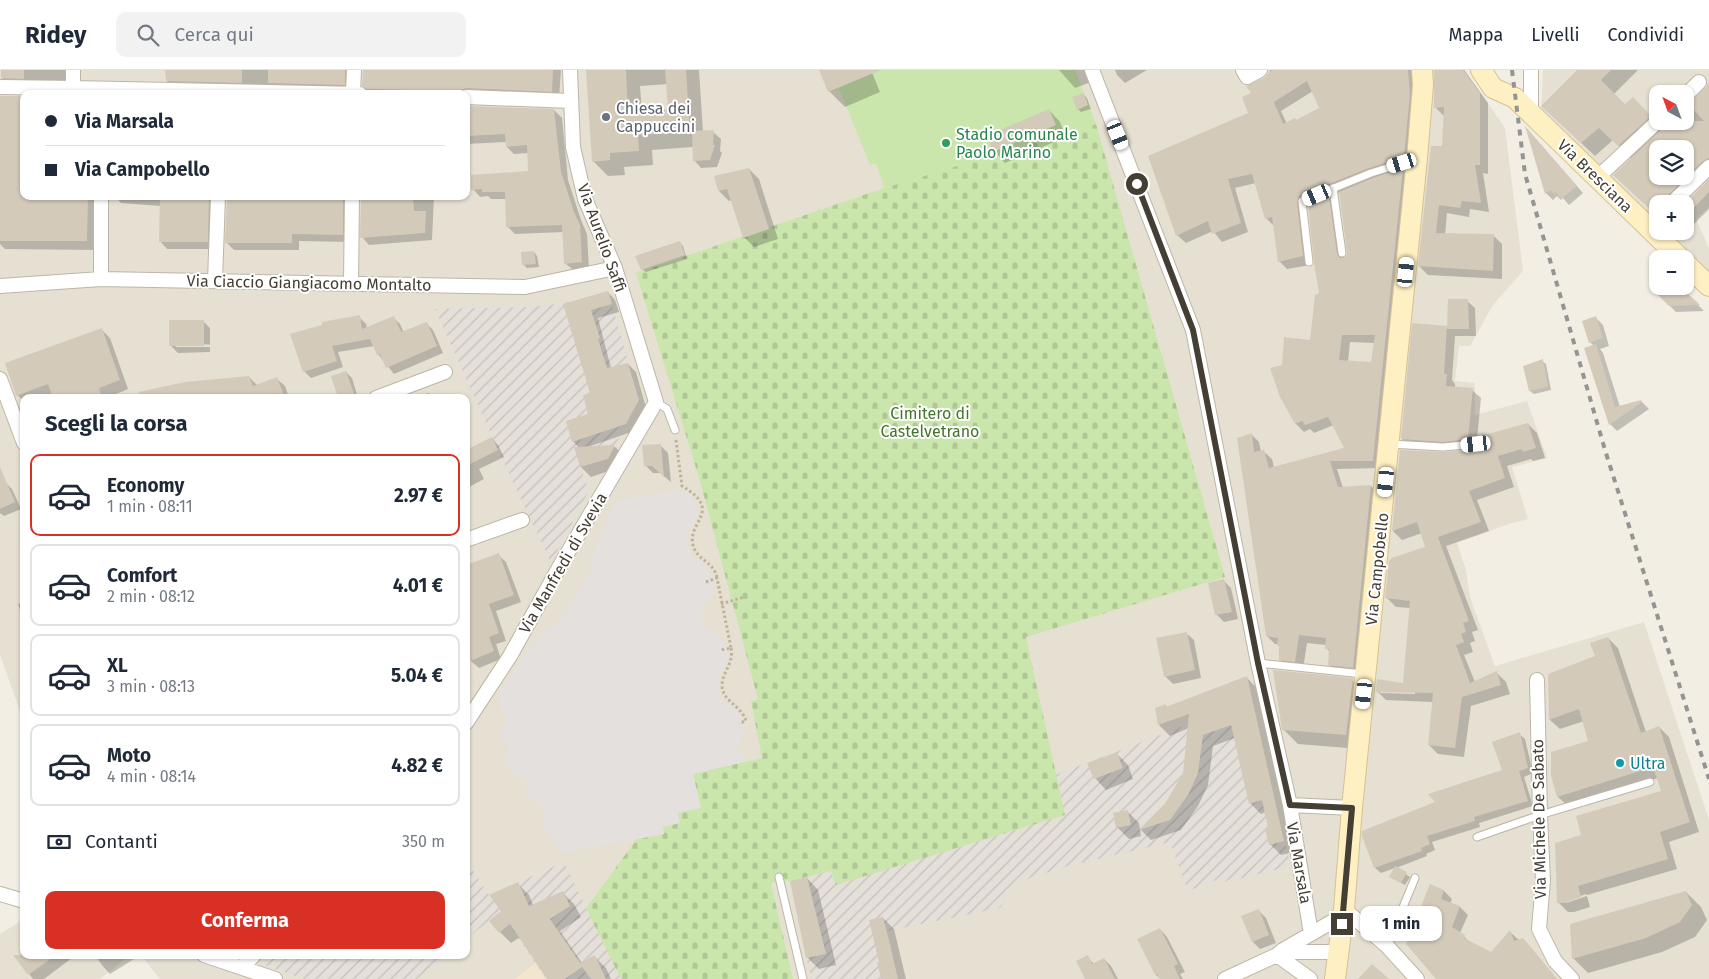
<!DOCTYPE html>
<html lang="it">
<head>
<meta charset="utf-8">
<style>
  :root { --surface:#fff; --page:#f2f2f3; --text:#1f2937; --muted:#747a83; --line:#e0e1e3; --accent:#d93025 }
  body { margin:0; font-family:"Fira Sans",sans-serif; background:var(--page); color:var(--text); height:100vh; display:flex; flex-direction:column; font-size:19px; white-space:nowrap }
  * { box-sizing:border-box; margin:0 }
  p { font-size:16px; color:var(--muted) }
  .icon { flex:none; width:28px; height:28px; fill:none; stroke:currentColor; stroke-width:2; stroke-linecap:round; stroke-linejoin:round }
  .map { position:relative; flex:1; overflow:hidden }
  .panel { position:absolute; left:20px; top:324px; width:450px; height:565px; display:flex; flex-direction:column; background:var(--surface); border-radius:10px; box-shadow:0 1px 4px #0004 }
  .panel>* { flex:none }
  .guide { position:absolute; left:20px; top:20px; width:450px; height:110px; border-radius:10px; box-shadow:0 1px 4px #0004; display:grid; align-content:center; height:110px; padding:0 25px; background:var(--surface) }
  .needle { width:32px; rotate:319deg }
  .controls { position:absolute; left:1649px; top:15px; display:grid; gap:10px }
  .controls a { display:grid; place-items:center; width:45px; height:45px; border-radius:10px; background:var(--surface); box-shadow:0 1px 4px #0004; font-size:25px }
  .end { position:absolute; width:22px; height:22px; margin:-11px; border:6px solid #443e34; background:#fff; box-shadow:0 0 0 2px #fff }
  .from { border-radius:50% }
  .bubble { position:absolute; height:35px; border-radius:10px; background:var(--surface); box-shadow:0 1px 4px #0004; font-size:16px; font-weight:700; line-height:35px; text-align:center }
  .car { position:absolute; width:15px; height:30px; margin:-15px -8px; border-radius:6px; box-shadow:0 0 4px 1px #0007; background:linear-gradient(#fff 24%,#345 0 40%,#fff 0 76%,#345 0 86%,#fff 0) }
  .guide b { display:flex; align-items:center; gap:18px; height:48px; font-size:19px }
  .guide b+b { border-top:1px solid var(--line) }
  .guide i { width:12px; height:12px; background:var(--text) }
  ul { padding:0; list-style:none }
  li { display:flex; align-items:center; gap:15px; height:82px; margin:0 10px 8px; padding:0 15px; border:2px solid var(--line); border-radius:10px }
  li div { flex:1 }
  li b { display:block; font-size:19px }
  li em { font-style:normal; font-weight:700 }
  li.current { border-color:var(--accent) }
  li>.icon { width:45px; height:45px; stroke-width:1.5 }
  h2 { padding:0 25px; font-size:22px; line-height:60px }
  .pay { display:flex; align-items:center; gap:12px; height:55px; padding:0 25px; font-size:19px }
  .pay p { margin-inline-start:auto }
  .action { display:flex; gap:10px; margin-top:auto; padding:10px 25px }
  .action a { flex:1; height:58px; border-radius:10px; background:var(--accent); color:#fff; font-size:20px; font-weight:700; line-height:58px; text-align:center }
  header { display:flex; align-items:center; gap:30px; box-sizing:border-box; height:70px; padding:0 25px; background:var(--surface); border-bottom:1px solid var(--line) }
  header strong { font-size:24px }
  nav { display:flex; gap:28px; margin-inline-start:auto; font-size:18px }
  .search { width:350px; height:45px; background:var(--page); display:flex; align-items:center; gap:12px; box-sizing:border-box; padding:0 18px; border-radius:10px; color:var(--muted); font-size:19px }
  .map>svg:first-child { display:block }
</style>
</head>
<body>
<header>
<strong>Ridey</strong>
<div class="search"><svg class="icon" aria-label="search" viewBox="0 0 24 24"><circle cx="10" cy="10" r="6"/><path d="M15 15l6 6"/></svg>Cerca qui</div>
<nav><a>Mappa</a><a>Livelli</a><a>Condividi</a></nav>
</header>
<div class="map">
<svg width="1709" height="909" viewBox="0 0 1709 909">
  <defs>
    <pattern id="industrial-furrows" width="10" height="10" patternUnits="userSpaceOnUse" patternTransform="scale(1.25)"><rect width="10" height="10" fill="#e4dfd9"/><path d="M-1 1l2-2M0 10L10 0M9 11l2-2" fill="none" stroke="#c5c0bb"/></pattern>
    <pattern id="cemetery-stones" width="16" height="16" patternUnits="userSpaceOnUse" patternTransform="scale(1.25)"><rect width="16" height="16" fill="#cbe6ad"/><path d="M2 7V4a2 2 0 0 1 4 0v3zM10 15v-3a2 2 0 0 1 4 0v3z" fill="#b0c695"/></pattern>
  </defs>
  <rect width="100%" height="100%" fill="#f2eee4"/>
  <path fill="#e6e0d2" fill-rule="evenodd" d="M0,0H1465L1505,58L1523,201L1493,235L1470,276H1459L1455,311L1475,313V345L1527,331L1547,388L1512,397L1528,449L1506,455L1457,473L1466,500L1470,527L1495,596L1644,552L1709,750V909H160L141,885H466V328H24V652L0,585ZM24,24H466V126H24Z
    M1543,0H1709V137L1696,149L1709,178V208L1661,161H1685V134H1658L1657,158L1541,42ZM1658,24H1685V51H1658ZM1658,79H1685V106H1658Z
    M24,849V885H130L100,909H0V864Z"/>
  <path fill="#f4e5cf" d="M536,893L547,909H514Z"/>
  <path fill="url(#industrial-furrows)" d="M608,221L639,330L608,389L580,397L589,421L551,493L498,380L435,239L531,237L565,233Z
    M1251,630L1284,771L1291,796L1238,809L1237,807L1224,812L1219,809L1188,821L1170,772L1064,797L1018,812L1000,838L887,861L898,909H812L806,888L826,884L807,807L831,801L835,814L1064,745L1055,705Z
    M466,790L489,825L564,792L621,909H546L509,855L499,863L489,851L466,869Z
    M274,885H447L417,909H304L264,895Z"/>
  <path fill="url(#cemetery-stones)" d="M1096,54L1225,507L1026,567L1065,745L836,815L831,801L790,811H780L771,813L793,909H621L586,838L637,769L664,764L662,757L678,743L693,704L762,688L751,631L758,629L700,411L636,203L884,118Z"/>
  <path fill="#cbe6ad" d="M820,0H1075L1096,54L884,118L876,93L870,95L839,19L829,22Z"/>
  <path fill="#e3e0dd" d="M677,419L690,423L698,434V448L689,459L686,470L692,485L710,500L714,513L710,527L701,539L705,543L700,553L720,567L728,578V592L717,611L721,615L717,625L736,639L744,650V664L736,679L744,686L742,692L693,704L701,738L678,743L680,753L663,757L664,764L561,783L558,775L553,771L546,762L543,753L544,739L527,727L525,721L527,713L512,702L506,692V684L509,676L497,666L510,648L501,641L499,635V623L541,562L557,555L584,511L591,501L590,490L615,432Z"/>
  <path fill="#0003" fill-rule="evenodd" d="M2,0H69L68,15L8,14L2,8Z
    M167,0H357L352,22L174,18L167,11Z
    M363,0H561L559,28L466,24H370L363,15Z
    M587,0H699L703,62H713L721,69L720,81L722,83L717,97L701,98L694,90L693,77L652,80L653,95L624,97L625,105L608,106L593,91ZM668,14L669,41L642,42L640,16Z
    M821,0H871L880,22L845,37L830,22Z
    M1059,0H1092L1096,10L1075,18Z
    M1115,0H1147L1125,13L1117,5Z
    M1270,0H1416L1412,95L1402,99L1411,108L1381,398L1337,399L1343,418L1371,416L1379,424L1360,605L1337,603L1329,594L1330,582L1326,578V575L1307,573L1303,599L1288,597L1280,589V578L1278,574H1275L1267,566L1251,364L1259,372L1261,382L1263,381L1272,389L1274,398L1346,379L1334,355L1314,363L1310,359L1304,362L1296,354L1281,326L1283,296L1312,271L1321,224L1309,135L1306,136L1305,141L1311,195L1287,199L1279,191L1274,156L1266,148L1256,113L1235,118L1248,162L1222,172L1213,161L1186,173L1177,165L1249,44L1253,24L1269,5ZM1313,21L1320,39L1296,51L1287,54L1281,41ZM1340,122L1348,186L1344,189L1336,135L1328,127ZM1350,272L1375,273L1372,294L1348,292Z
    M1435,0H1464L1488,33V104L1483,103L1489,142L1470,139L1469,147L1447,143L1445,165H1493L1502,174V209L1428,205L1419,196L1444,77V46L1435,37Z
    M1578,0H1638L1614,24L1625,35L1633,29L1663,60L1685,51V36L1692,33L1709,15V101L1675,134H1658V145L1623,113L1632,89L1613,70L1595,86L1556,49ZM1658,79H1685V106H1658Z
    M1083,24L1087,28L1091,39L1081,42L1078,39Z
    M24,27V126H97L96,180L5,179L0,174V50Z
    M466,37L554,40L562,48L568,110L581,150L587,164L589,199L573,200L565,193L564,162L515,164L508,157L506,129H491L488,126L480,127L473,119L530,103L528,83L514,84L507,77L506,72L466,74Z
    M1049,40L1060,52L1066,67L1005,93L994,81Z
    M1528,60L1583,123L1569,135L1563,128L1561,130L1557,126L1553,130L1546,123Z
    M749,99L759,109L778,169L754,177L744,167L732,130L729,131L719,121Z
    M1709,111V139L1679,169L1671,161H1685V134Z
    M115,126H221L215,179H167L160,171L161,136L121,133Z
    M228,126H356L350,172L299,171V180H234L226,172Z
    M362,126H434L432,170L369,175L362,167Z
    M679,172L683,176L687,189L646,202L642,199Z
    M534,182L537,186L539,197L527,198L523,194Z
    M1658,216H1679L1704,241L1676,242L1654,220Z
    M608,222L615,230L619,242L598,248L611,298L628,294L636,302L646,338L634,361L588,377H615L625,386L618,398L591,407L581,397L579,378L573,371L590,345L592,324L565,235Z
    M1467,231L1475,238L1476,266H1455L1452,310L1455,314V318L1472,320L1481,328L1477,369L1528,354L1537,363L1545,388L1533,391L1531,389L1507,396L1514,417L1477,430L1489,461L1446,476L1478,560L1472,562L1475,571L1470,573L1473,582L1464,585L1475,612L1497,603L1506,612L1510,624L1471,636L1464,687L1438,684L1429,675L1433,632L1386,630L1377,621L1404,614L1410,538L1396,537L1386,527L1427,478L1422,463L1402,470L1393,461L1401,381L1443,384L1477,380L1480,378L1476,374L1410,377L1402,369L1446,257L1448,259ZM1381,620L1415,622V624L1380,623Z
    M359,247L366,254L367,258L393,247L400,254L404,263L426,253L433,260L443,283L394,304L378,284L374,276L338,282L343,297L311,308L304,301Z
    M1596,248L1603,255L1609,276L1600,279L1603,283L1620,337L1641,331L1649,339L1617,361L1610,354L1594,276L1590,272Z
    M203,251L210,258V282L178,283L171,276ZM210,274V277H176V275Z
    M101,259L110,268L128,319L107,328H24V331L17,325Z
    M1542,291L1546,294L1551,320L1534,324L1530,321L1525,297Z
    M346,302L352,308L358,328H340Z
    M249,307L257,315L277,309L285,316L289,328H164Z
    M429,323L433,328H414Z
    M492,368L498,375L504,387L479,399L484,409L469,417L466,414V382Z
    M660,375L668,383L671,412L660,403H653L645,395Z
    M0,412L6,413L12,419L21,439L4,446L0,443Z
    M498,485L506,492L521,532L496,541L506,571L496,574L501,589L479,598L471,591Z
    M1224,511L1231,518L1238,549L1224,552L1216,544Z
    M24,532V551L18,534Z
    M1186,563L1194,570L1201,608L1173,614L1165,606Z
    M1608,568L1618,578L1646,662L1659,657L1669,667L1699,762L1669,772L1677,799L1587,825L1586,824L1566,831V833L1587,826L1590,837L1574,842H1568L1558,832L1583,766L1662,722L1658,708L1568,736L1558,727L1590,672L1584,651L1560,659L1550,650L1549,604L1597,587Z
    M1246,607L1257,618L1294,782L1281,785L1270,774V759L1266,742L1261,744L1250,733L1235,668L1213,676L1208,715L1198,736L1181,760L1151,770L1141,760L1166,735L1184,703L1189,658L1170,666L1159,655L1156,639L1166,636L1167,637Z
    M1352,610L1367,624L1360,679L1298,674L1283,659Z
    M1519,664L1525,669L1533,703L1524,707L1533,736L1479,753L1480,757L1432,772L1435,780L1426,784L1427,786L1396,798L1410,807L1405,815L1390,807L1395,798L1381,803L1375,798L1437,732L1504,700Z
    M1116,683L1128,695L1133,709L1106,720L1095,708Z
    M1128,742L1139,753L1141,766L1129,769L1117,757Z
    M807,808L818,820L836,895L819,899L808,888Z
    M518,814L529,825L533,835L563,823L574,834L581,847L560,861L582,893L595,887L606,898L611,909H549L520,867L511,873L500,862L491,851L502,841Z
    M1430,816L1444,821L1452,829L1450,834L1460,837L1468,845L1460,863L1472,874L1491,884L1510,862L1519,870L1523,869L1531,878L1557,909H1438Z
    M1686,822L1701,837L1707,850L1695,867L1662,882L1588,903L1573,888Z
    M1258,840L1266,848L1276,873L1260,879L1253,872Z
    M883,848L894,859L906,909H883Z
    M1160,859L1167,867L1185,902L1180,904L1183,909H1161L1156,905L1139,870Z
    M24,883V885H76L44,909H33L17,888Z
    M95,885H143L134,889L110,904L102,895Z
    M1087,887L1094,894L1104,889L1111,896L1118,909H1087Z"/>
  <path fill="#d3caba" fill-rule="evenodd" d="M1,0H24V9L1,8Z
    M165,0H242V13L166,11Z
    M268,0H345V15L268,13Z
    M363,0H553L552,22L466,18L459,21L367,19L362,16Z
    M586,0H626L628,42L668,39L665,0H686L690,62L638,65L639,81L610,83V90L592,92Z
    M819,0H881L828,22Z
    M1272,0H1408L1410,24L1404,87L1369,98L1299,126L1297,132L1303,186L1278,192L1272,147L1265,149L1252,104L1228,109L1241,153L1212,164L1208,151L1176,166L1148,86L1248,43L1242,27L1251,23L1246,16L1264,8ZM1307,11L1319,38L1296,50L1295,48L1283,54L1274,32Z
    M1434,0H1463L1480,23V95H1475L1481,133L1462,131L1460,138L1439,135L1436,163L1494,164L1493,201L1418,196L1431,76H1442L1444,37L1434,38Z
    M1577,0H1611L1601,10L1625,34L1633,27L1651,46L1618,76L1599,58L1581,73L1541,36Z
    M1709,12V88L1703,91L1665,128L1662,134H1658V138L1652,141L1613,105L1664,57L1668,51H1704L1688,34L1705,18ZM1658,79H1685V106H1658Z
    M1084,23L1088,35L1077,40L1072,27Z
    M0,26H24L22,126H88L87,171H0Z
    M466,36L554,39L561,102L574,142L580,155L582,192L564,194L562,155L506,157L505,122H482V119L471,120V105L528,101L527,75L506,77L505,64L466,66Z
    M1049,39L1056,55L993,82L986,66Z
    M1525,56L1577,116L1561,129L1556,122L1554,124L1550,120L1545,124Z
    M714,60L713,75H715L710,90L693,91L692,61Z
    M749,98L769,159L743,168L727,119L718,121L714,106Z
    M1403,98L1373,391H1330L1338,417L1371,415L1353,598L1328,595L1329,579H1325L1326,568L1299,565L1295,592L1279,590V576H1277L1278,568L1266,566L1237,368L1252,363L1254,382L1264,380L1269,398L1344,378L1328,347L1305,355L1302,351L1295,354L1280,327L1270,298L1282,295L1284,267L1310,270L1315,225L1319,223L1314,193L1308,134L1329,126L1337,184L1340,188H1343L1347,185V182L1339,122L1373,108ZM1342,265H1375L1371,292L1339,290Z
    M1709,109V122L1685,147L1684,134Z
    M160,126H209L208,172H159Z
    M227,126H343V165L292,164V173H225Z
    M361,126H413L414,141H426L425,163L360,168Z
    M680,171L685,185L641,200L635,186Z
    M534,181L536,194L522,195L521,182Z
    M1649,216H1680L1700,235L1669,236Z
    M608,221L612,234L591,240L600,268L598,269L607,298L628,293L639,330L626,354L572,372L566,351L588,344L583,325L590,323L563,234Z
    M1448,229H1468L1469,259H1447Z
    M360,245L362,259L394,246L401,262L427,252L437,276L386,298L380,284L377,285L370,269L332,276L337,291L303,302L290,264L322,255V252Z
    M1596,246L1603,268L1589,273L1582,251Z
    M169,250H204V276H169Z
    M1412,253L1447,256L1444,304H1447L1446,316L1473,318L1468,369L1443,372L1401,369Z
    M102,258L120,310L99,318L102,328H53L48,314L16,326L5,293Z
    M1596,274L1615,337L1641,330L1642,332L1609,355L1584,278Z
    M1543,289L1548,317L1529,321L1523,296Z
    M346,301L354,324L338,328L331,306Z
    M249,306L253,316L277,307L285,328H140L139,322L185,312Z
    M1528,353L1536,378L1523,382L1522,379L1498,386L1505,408L1469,421L1481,452L1438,467L1469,551L1463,553L1466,562L1461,564L1464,572L1456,575L1470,613L1497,601L1501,615L1462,627L1455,678L1428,675L1433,623L1376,622L1377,609L1403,613L1410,531L1385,528L1389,491L1392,488L1425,477L1417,452L1392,461L1400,380L1443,382L1477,379L1481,376L1480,371L1476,369H1470Z
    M492,367L498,380L466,396V380Z
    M661,374L664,407L652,396H644L642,375Z
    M615,375L608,389L580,397L574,377Z
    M0,397L15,432L0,439Z
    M499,483L514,525L489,534L499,563L489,567L494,581L470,591L466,583V495Z
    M1224,509L1232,542L1215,545L1208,513Z
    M1187,562L1195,600L1164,607L1156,568Z
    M1608,567L1641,663L1659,656L1690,752L1660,762L1668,789L1578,816L1581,827L1564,833H1557L1555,773L1581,765L1576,746L1661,721L1653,697L1557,727L1551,706V682L1588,671L1579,639L1549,650L1548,604L1595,586L1590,573Z
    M1273,600L1353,608L1346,665L1282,660Z
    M1247,606L1284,771L1269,775L1265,759L1268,758L1262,730L1249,734L1231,655L1203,665L1198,703L1188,725L1170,750L1139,760L1165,734L1183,703L1189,644L1158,655L1155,638L1166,634V637Z
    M1520,662L1528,698L1519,701L1528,731L1474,747L1475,751L1427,766L1430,774L1421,778L1422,781L1374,798L1362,766V761L1435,732L1428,724L1502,700L1492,672Z
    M1117,682L1123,698L1094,709L1087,693Z
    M1128,740L1131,755L1116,758L1113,743Z
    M1395,796L1407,802L1401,813L1389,807Z
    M807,807L826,884L806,888L790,811Z
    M518,812L529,836L563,821L570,836L550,849L580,893L595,885L606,909H591L582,897L565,909H547L510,854L499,863L489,851L501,841L489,825Z
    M1430,814L1444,820L1441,829L1460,836L1452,857L1465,865L1464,868L1491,882L1510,860L1514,871L1523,868L1557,909H1436L1406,874Z
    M1686,821L1692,835L1680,852L1646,868L1572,889L1570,854Z
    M1259,839L1269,865L1252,872L1241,846Z
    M883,847L889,870L898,909H881L877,892H879L869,850Z
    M1160,858L1178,894L1174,896L1180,909H1160L1157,904L1155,905L1137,869Z
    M13,885H56L28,905Z
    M1088,885L1092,894L1104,888L1115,909H1085L1076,891Z
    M1372,894L1389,909H1358Z"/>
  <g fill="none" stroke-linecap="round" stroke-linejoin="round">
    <defs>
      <path id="lane" d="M1333,118L1342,183
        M1309,192L1302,131L1371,103L1416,89
        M656,332L667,339L675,360
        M1390,374L1443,377L1476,374
        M1258,593L1363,604
        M1477,767L1540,745L1650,712
        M779,807L803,909
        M1387,876L1415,808"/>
      <path id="street" d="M73,0V18L360,24
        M1092,0L1193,260L1258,593L1290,735L1311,864
        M1243,0L1247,7L1260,0
        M0,17L73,18
        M353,24L354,0
        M1685,26L1699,12
        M466,27L571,31
        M1531,44V0
        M1597,108L1658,51
        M101,126V209
        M1671,134L1709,97
        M1647,156L1658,147
        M215,211L218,126
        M351,213L352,126
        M0,216L101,209L525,217L615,198
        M0,309L24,373
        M376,328L445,302
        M466,470L522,450
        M1537,610L1540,745L1543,810L1539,859L1555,891L1572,909
        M466,653L510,586L561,494L656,332L615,198L585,129L573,77L570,0
        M1290,735L1352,738
        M0,824L24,831
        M204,885L275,909
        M1277,885L1283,880L1335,850L1344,839L1387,876L1417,909
        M1277,885L1310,909
        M242,897L254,885
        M1225,909L1277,885L1293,882H1339"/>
      <path id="secondary" d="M1481,0L1493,18L1515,28L1681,189
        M1685,193L1709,216
        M1335,909L1344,839L1352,738L1417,88L1423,15L1422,0"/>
    </defs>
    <use href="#lane" stroke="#bdb6a7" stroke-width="9"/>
    <use href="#street" stroke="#bdb6a7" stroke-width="16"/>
    <use href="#secondary" stroke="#d2c295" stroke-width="22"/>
    <path stroke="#bfb299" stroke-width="3" stroke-dasharray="2.5 2.5" stroke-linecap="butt" d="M676,370L682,416C724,441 687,451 693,475C697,491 714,491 717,508
      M706,512L717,508L731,578L721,580
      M721,534L744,527
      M731,578C734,594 722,602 722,616C723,632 741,635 746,651L739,653"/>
    <use href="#lane" stroke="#fff" stroke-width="7"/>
    <use href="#street" stroke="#fff" stroke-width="14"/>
    <use href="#secondary" stroke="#fef0c3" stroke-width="20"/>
    <path stroke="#949494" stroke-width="4" stroke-dasharray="6 6" stroke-linecap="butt" d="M1512,0L1525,104L1605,380L1709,709"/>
  </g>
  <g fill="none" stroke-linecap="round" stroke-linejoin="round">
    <path stroke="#443e34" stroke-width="6" d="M1137,114L1193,260L1258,593L1290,735L1352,738L1342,854"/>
  </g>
  <circle fill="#6b7280" stroke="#fff" stroke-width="2" cx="606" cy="47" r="5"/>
  <circle fill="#2e9e5b" stroke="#fff" stroke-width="2" cx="946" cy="73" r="5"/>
  <circle fill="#0f9aa8" stroke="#fff" stroke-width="2" cx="1620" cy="693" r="5"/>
  <g text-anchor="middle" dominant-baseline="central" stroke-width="4" stroke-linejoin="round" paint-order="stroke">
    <g font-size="16" fill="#5b616d" stroke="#fff" text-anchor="start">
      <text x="616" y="38">Chiesa dei<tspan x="616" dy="18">Cappuccini</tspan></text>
    </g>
    <g font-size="16" fill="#27864d" stroke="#fff" text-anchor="start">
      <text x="956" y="64">Stadio comunale<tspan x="956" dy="18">Paolo Marino</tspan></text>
    </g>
    <g font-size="16" fill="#443e34" stroke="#fff">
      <text transform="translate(1595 106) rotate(44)">Via Bresciana</text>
      <text transform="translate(602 168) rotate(70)">Via Aurelio Saffi</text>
      <text transform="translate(309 213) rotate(1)">Via Ciaccio Giangiacomo Montalto</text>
      <text transform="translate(563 493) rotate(-60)">Via Manfredi di Svevia</text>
      <text transform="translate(1377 499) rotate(-84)">Via Campobello</text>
      <text transform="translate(1539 749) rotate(-91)">Via Michele De Sabato</text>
      <text transform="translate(1299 793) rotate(80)">Via Marsala</text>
    </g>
    <g font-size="16" fill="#447429" stroke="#fff">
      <text x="930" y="343">Cimitero di<tspan x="930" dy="18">Castelvetrano</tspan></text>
    </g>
    <g font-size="16" fill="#0d838f" stroke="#fff" text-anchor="start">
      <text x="1630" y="693">Ultra</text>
    </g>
  </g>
</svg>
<div class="controls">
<a><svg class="needle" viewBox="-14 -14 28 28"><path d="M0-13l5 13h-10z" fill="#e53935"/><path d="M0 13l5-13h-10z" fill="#747a83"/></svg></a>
<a><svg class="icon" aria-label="layers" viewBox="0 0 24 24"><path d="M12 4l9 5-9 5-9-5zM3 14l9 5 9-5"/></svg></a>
<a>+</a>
<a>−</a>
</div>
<i class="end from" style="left:1137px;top:114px"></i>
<i class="end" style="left:1342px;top:854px"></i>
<div class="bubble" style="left:1360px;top:836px;width:82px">1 min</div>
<i class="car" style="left:1118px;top:65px;rotate:158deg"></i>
<i class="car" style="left:1402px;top:93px;rotate:253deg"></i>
<i class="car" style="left:1317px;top:125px;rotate:247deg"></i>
<i class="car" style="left:1406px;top:202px;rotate:6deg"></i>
<i class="car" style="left:1476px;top:374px;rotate:264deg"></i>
<i class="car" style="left:1386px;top:412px;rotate:186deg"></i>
<i class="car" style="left:1364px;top:624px;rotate:186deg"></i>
<div class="guide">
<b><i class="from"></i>Via Marsala</b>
<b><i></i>Via Campobello</b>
</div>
<section class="panel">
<h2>Scegli la corsa</h2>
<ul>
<li class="current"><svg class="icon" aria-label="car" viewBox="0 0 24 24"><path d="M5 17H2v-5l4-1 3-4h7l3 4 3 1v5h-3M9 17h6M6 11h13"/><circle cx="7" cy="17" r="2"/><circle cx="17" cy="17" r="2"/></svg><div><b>Economy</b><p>1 min · 08:11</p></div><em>2.97 €</em></li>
<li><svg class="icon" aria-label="car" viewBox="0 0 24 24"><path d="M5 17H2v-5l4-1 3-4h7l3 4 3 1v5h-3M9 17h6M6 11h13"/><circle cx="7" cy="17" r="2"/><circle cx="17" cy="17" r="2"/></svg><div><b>Comfort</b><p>2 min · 08:12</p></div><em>4.01 €</em></li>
<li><svg class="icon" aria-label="car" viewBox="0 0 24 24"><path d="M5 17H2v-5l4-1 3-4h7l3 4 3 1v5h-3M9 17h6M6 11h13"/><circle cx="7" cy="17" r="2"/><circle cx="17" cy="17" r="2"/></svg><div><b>XL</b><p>3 min · 08:13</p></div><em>5.04 €</em></li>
<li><svg class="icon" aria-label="car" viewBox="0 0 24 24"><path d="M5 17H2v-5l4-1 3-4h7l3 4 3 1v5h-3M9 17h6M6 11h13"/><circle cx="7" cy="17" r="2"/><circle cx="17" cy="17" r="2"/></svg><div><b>Moto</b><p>4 min · 08:14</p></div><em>4.82 €</em></li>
</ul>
<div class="pay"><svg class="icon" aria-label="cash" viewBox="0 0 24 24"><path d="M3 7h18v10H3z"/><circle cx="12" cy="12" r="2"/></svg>Contanti<p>350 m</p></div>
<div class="action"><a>Conferma</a></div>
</section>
</div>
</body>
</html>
